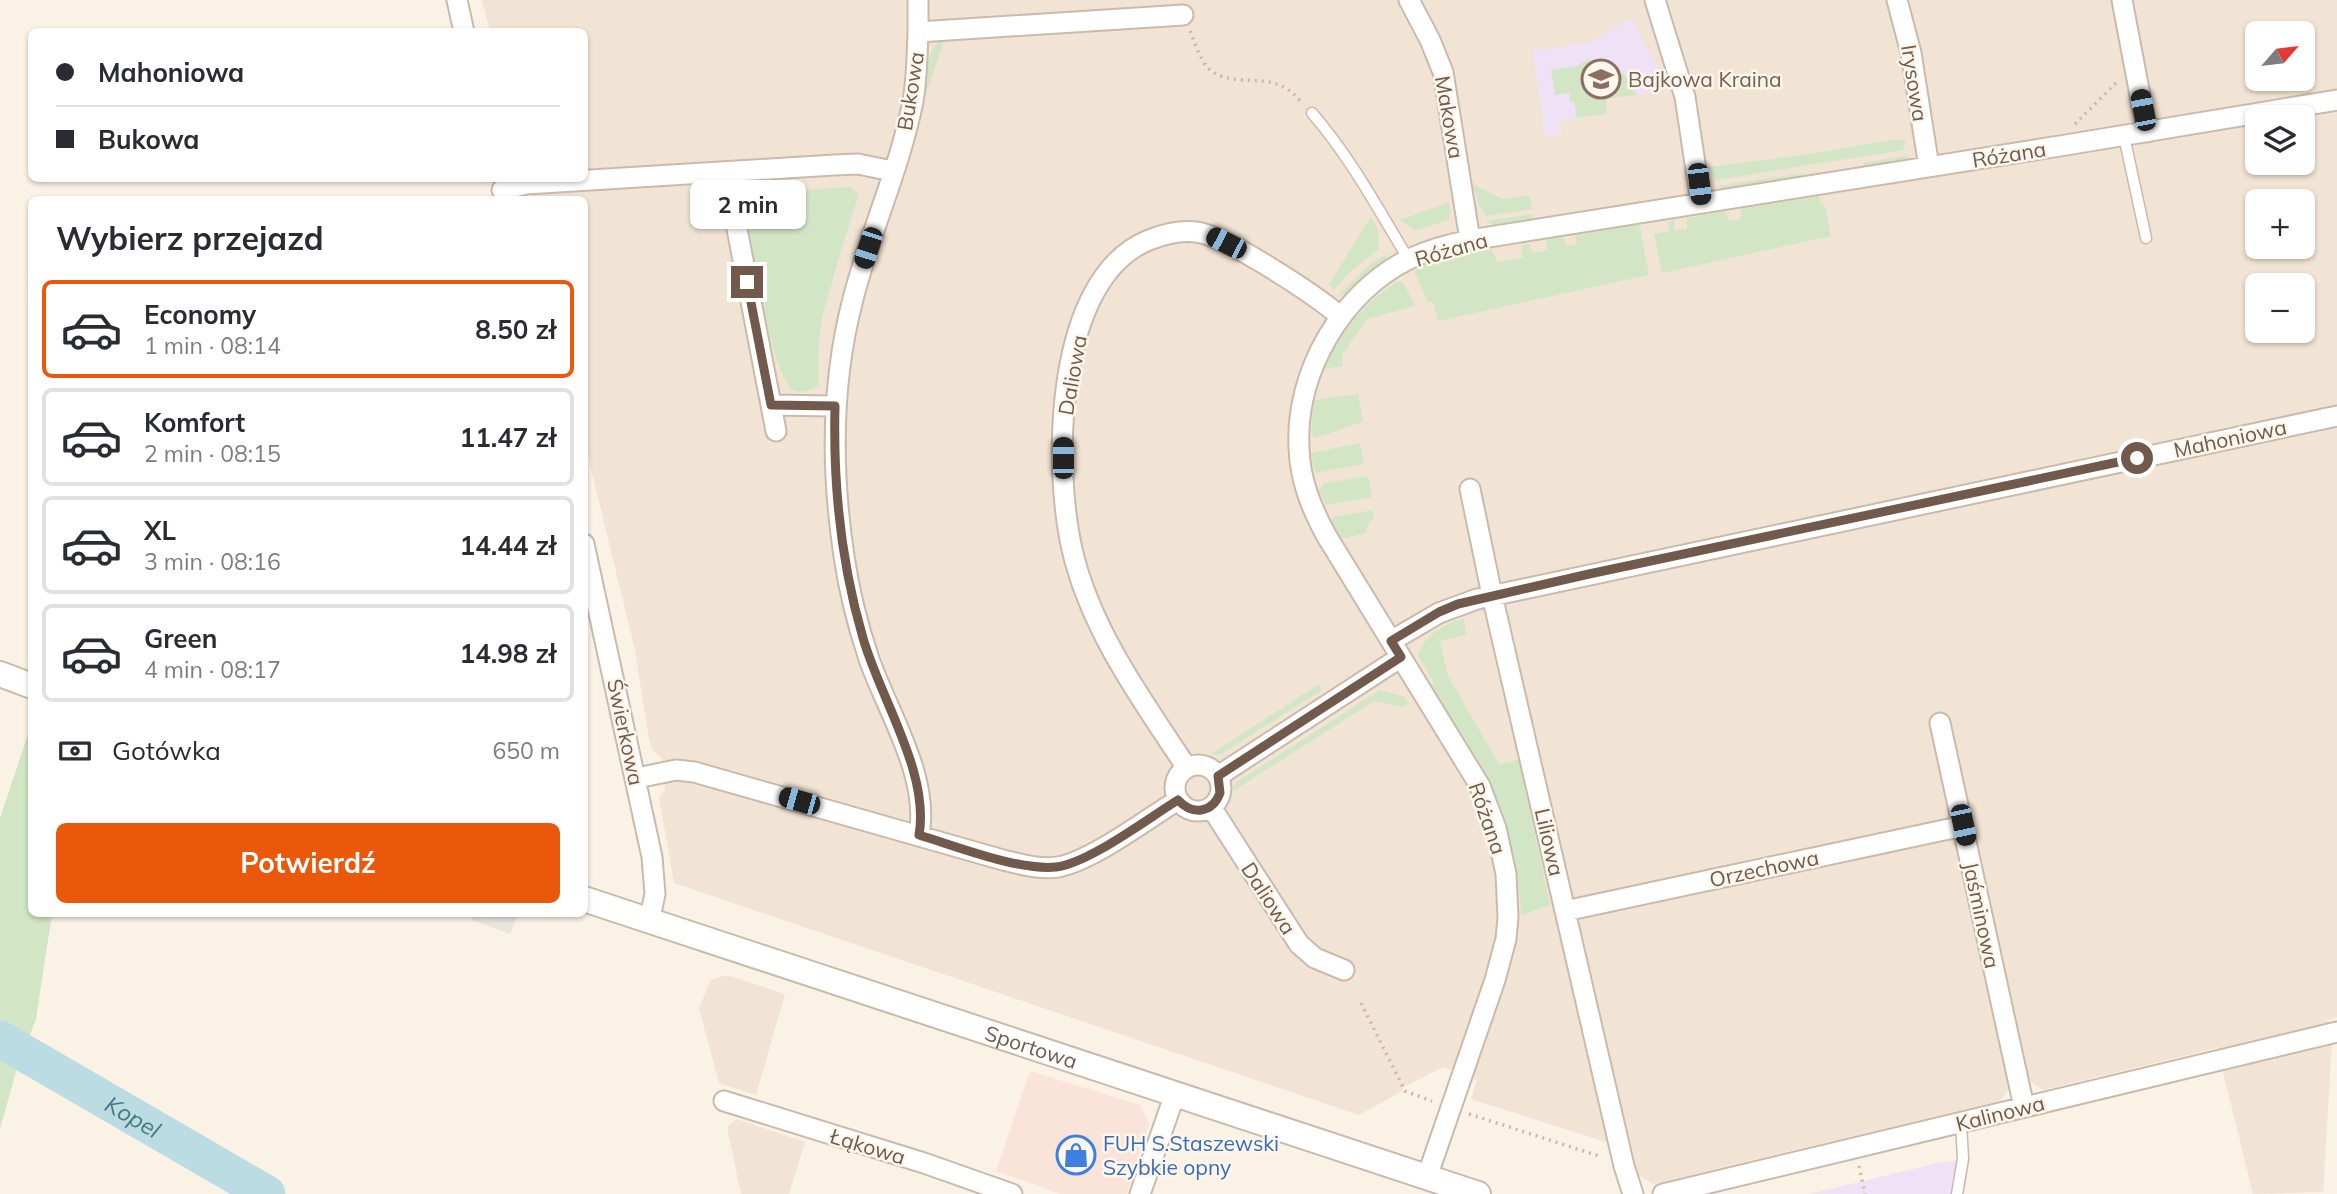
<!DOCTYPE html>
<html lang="pl">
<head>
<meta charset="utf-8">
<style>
  :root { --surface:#fff; --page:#f7f7f7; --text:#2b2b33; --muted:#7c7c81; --line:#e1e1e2; --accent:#ea580c }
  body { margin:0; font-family:Mulish,sans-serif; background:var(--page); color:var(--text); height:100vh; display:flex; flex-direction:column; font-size:26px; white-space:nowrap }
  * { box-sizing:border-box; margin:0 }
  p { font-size:23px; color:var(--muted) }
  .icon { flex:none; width:38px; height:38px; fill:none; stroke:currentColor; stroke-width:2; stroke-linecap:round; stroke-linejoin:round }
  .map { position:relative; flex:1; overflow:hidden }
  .sheet { position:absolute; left:28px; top:196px; width:560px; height:721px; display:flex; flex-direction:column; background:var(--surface); border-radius:10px; box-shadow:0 2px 5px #0004 }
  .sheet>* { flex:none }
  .hud { position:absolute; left:28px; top:28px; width:560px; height:154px; border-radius:10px; box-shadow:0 2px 5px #0004; display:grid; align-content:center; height:154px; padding:0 28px; background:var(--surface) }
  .needle { width:46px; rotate:62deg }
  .fabs { position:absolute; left:2245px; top:21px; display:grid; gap:14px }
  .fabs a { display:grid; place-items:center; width:70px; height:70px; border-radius:10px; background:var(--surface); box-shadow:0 2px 5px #0004; font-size:35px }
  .end { position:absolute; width:32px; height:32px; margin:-16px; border:9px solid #715a4c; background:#fff; box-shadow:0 0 0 4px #fff }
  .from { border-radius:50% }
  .bubble { position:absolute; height:49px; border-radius:10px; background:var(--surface); box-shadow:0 2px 5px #0004; font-size:23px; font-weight:700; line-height:49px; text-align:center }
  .car { position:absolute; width:21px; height:42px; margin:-21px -10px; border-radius:9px; box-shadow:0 0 5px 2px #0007; background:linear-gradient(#222 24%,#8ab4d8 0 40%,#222 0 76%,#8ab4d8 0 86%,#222 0) }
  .hud b { display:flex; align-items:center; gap:24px; height:66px; font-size:26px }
  .hud b+b { border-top:2px solid var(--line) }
  .hud i { width:18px; height:18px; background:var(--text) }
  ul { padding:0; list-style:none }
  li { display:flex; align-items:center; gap:21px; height:98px; margin:0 14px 10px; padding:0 14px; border:4px solid var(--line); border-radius:10px }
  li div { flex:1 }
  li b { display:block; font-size:26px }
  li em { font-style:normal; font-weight:700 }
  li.current { border-color:var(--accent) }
  li>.icon { width:63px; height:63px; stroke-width:1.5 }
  h2 { padding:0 28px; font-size:32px; line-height:84px }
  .pay { display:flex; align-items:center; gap:18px; height:77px; padding:0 28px; font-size:26px }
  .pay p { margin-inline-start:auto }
  .action { display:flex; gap:14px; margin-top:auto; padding:14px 28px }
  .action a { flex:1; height:80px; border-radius:10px; background:var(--accent); color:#fff; font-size:28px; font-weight:700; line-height:80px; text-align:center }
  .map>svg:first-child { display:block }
</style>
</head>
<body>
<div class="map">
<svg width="2337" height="1194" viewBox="0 0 2337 1194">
  <rect width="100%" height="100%" fill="#faf2e5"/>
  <path fill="#f1e4d4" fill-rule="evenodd" d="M482,0H2337V1017L2327,1020L2332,1043L2323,1192L2253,1194L2217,1048L2043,1090L2028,1080L2013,1084L2000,1101L1653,1184L1637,1174L1631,1150L1471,1099L1477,1080L1443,1067L1406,1086L1399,1093L1359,1115L674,883L659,797L665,790L662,758L652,749L649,739L635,650L585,444L584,200L532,199L529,179L584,178V32L490,31ZM2258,33H2303V79H2258ZM2258,117H2303V163H2258ZM2258,201H2303V247H2258ZM2258,285H2303V331H2258Z
    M727,975L785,994L756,1095L719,1083L699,1008L711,980Z
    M737,1119L805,1142L789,1194H741L727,1127Z"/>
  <path fill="#fae3d9" d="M1030,1071L1140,1105L1149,1124L1127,1194H1061L996,1171Z"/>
  <path fill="#eae4df" d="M474,914H518L510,934L472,920Z"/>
  <path fill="#efe2f6" d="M1630,18L1669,87L1657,92L1606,99L1607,114L1560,121L1562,135L1545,137L1533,51L1592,42Z
    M1970,1158L1964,1194H1809L1938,1163Z"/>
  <path fill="#d2e6c5" d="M945,38L924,100C927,80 923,47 945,38Z
    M1589,59L1602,81L1609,77L1612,80L1624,73L1637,95L1606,99L1607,114L1577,118L1574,101H1570L1569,93L1555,95L1551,70L1577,66Z
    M1891,140H1906L1903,150L1716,180L1709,167L1809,154Z
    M1910,155L1904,161L1864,168V163Z
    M1805,173L1803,177L1723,189L1717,186Z
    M1473,184L1503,199L1529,195L1532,209L1486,216L1479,205Z
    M850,187L859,194L839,257L822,318L819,341L818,386C813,390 800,394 793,390C772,378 747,230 741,201L748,194Z
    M1818,196L1822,204L1825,206L1831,236L1662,273L1654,234L1669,231L1668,222L1674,220V230L1687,229V218L1725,211L1729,221L1741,219V209Z
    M1449,202L1451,213L1448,220L1415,231L1400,220Z
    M1533,214L1534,220L1496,226L1486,221Z
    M1371,217L1378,229L1379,249L1350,272L1334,290L1329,284Z
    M1639,224L1649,275L1438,321L1433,302H1428L1414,271L1434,262L1491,249L1498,262L1523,258L1521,245L1530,244L1532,253L1547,250L1546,239L1563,236L1566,246L1577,244L1575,235Z
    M1387,254L1385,262L1347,293L1337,296L1368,266Z
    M1398,281L1403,282L1415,306L1367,319L1342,355L1343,366L1324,369C1341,330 1363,304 1398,281Z
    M1358,394L1363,422C1345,426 1332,434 1314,438L1311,432L1314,401C1323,397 1346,396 1358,394Z
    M1360,443L1364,464L1315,473L1311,453Z
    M1368,476L1372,497L1326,505L1319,489L1326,483Z
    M1373,510L1374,517L1369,523L1365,533L1346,538L1338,536L1331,522L1333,517Z
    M1464,618L1466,635L1440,641L1448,676L1499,764L1519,760L1550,905L1521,915C1517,815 1482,766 1430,686L1434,683L1418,656C1424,634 1444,625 1464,618Z
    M1319,684L1322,690L1220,755L1211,754Z
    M1380,690L1405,697L1409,704L1403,707L1374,701L1233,791L1235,783Z
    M29,731H32V914H52L36,1019L16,1072L0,1129V818Z"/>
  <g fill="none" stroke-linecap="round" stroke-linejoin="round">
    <path stroke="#bbdce2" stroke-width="37" id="s1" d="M0,1039L267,1194"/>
    <defs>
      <path id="service" d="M1312,113C1351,158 1378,209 1409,260
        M2124,136L2146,238
        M1957,1194L1963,1159L1961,1123"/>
      <path id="minor" d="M457,0L464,32
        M918,0V32
        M1409,0L1430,40L1443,72L1470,240
        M1655,0L1685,97L1701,203
        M1897,0L1911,53L1929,167
        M2122,0L2147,132
        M726,172L771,405L835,406
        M502,190L526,184L834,165L858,164L892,171
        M771,405L776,431
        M1470,489L1492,595L1624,1166L1633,1194
        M584,544L652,857L655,894L649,922
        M1391,641L1439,613L1477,599L2337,416
        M1940,723L2024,1107
        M1175 788a23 23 0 1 1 46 0a23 23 0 1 1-46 0Z
        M1187,768C1142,700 1090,629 1072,549C1053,465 1054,278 1149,240C1164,234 1179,230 1196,232C1225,235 1317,296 1341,317
        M1218,776L1401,657
        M637,778L676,770L694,772L1003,860C1021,864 1039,870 1058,867C1092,861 1147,819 1178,800
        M1211,807L1299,944L1315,958L1344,970
        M919,835C930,777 888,713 869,659C858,626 849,591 844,556C831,470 831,383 853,299C870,232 900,168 913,101C917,78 917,55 918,32L1183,15
        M1565,911L1963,826
        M724,1101L924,1163L1012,1194
        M1427,1177L1495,980L1506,939L1508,917L1506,874L1496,828L1480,786L1326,535C1311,507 1300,480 1299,448C1295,373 1341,293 1409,259C1429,250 1449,244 1470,240L2066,145L2337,100
        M1140,1194L1175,1094
        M1663,1194L2337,1032"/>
      <g id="tertiary">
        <path d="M0,674L32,686"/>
        <path id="s2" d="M584,899L1478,1194"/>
      </g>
    </defs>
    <use href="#service" stroke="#cbbaac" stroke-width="13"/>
    <use href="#minor" stroke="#cbbaac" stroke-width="23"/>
    <use href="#tertiary" stroke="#cbbaac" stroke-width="28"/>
    <path stroke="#d2b5a2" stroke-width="3.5" stroke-dasharray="2 5" stroke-linecap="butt" d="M1190,31C1195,43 1199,57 1207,67C1225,87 1259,75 1282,86C1290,90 1297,97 1303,104
      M2075,124L2117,82
      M1361,1003L1405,1091L1432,1101
      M1469,1114L1602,1157
      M1859,1166L1865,1194"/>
    <use href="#service" stroke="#fff" stroke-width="10"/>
    <use href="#minor" stroke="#fff" stroke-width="19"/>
    <use href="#tertiary" stroke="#fff" stroke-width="24"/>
  </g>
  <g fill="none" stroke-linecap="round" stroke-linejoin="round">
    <path stroke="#715a4c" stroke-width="9" d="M747,282L771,405L835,406C833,484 841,563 863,638C880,698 930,773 919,835C956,846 1019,871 1056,867C1089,863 1147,819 1178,800C1192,815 1212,814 1220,793L1218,776L1401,657L1391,641L1439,612L1458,604L1589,574L2137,458"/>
  </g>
  <defs>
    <symbol id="school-ring" viewBox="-11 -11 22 22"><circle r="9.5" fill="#fdf6eb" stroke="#8d6e63" stroke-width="1.5"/><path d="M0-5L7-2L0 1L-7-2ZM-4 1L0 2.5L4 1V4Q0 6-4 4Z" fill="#8d6e63"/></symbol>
    <symbol id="shop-ring" viewBox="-11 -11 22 22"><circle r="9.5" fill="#fdf6eb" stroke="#3f7fe0" stroke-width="1.5"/><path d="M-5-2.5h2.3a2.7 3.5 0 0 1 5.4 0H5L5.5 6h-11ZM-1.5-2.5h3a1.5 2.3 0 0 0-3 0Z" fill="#3f7fe0"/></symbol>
  </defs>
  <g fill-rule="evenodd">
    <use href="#school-ring" x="1579" y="57" width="44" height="44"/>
    <use href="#shop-ring" x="1054" y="1133" width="44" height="44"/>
  </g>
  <g text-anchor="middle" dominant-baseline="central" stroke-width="5" stroke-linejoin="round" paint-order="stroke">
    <g font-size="21" fill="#785e54" stroke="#fdf6eb" text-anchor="start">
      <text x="1628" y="79">Bajkowa Kraina</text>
    </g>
    <g font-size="21" fill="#715a4c" stroke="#fdf6eb">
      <text transform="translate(1915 83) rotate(81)">Irysowa</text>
      <text transform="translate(910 91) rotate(-81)">Bukowa</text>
      <text transform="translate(1450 117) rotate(80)">Makowa</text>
      <text transform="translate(2009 154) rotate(-9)">Różana</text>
      <text transform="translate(1451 249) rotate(-16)">Różana</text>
      <text transform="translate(1072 375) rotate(-80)">Daliowa</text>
      <text transform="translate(2230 438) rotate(-12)">Mahoniowa</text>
      <text transform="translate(626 732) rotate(78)">Świerkowa</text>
      <text transform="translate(1488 818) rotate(71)">Różana</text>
      <text transform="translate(1550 842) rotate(77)">Liliowa</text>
      <text transform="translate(1764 868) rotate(-12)">Orzechowa</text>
      <text transform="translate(1269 898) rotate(57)">Daliowa</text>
      <text transform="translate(1982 915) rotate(78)">Jaśminowa</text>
      <text stroke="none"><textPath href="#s2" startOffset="471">Sportowa</textPath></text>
      <text transform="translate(2000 1113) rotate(-14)">Kalinowa</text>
      <text transform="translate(868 1146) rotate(17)">Łąkowa</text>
    </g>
    <g font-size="21" fill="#366cbe" stroke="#fdf6eb" text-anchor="start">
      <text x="1103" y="1143">FUH S.Staszewski<tspan x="1103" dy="24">Szybkie opny</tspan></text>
    </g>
    <g font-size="23" font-style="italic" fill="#487882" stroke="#fdf6eb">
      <text stroke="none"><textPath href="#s1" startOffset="154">Kopel</textPath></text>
    </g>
  </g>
</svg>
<div class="fabs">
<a><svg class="needle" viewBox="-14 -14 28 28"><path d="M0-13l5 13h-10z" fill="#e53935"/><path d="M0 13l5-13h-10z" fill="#7c7c81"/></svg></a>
<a><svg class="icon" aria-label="layers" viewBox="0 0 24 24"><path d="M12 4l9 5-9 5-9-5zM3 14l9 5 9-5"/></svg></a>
<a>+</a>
<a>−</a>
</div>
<i class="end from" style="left:2137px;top:458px"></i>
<i class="end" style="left:747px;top:282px"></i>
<div class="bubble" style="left:690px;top:180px;width:116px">2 min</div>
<i class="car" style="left:2143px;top:110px;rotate:349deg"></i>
<i class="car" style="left:1699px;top:184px;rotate:173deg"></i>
<i class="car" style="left:1226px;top:243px;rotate:297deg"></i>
<i class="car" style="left:868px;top:248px;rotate:198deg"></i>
<i class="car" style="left:1063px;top:458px;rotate:0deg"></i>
<i class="car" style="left:799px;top:801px;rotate:286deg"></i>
<i class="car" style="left:1963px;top:825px;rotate:168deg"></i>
<div class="hud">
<b><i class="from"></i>Mahoniowa</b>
<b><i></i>Bukowa</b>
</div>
<section class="sheet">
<h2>Wybierz przejazd</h2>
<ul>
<li class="current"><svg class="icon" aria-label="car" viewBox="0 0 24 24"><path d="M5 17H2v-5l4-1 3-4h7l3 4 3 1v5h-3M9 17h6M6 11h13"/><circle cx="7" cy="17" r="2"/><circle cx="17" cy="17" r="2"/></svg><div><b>Economy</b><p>1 min · 08:14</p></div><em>8.50 zł</em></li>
<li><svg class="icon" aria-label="car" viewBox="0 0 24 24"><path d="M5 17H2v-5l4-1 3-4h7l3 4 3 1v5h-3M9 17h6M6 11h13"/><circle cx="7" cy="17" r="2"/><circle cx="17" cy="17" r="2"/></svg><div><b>Komfort</b><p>2 min · 08:15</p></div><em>11.47 zł</em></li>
<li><svg class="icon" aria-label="car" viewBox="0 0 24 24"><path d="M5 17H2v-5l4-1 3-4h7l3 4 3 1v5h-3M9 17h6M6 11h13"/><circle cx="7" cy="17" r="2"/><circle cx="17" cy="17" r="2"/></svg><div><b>XL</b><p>3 min · 08:16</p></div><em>14.44 zł</em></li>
<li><svg class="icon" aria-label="car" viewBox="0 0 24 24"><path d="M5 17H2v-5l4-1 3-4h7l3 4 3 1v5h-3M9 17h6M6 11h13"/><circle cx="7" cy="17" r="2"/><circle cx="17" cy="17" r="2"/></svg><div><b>Green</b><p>4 min · 08:17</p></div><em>14.98 zł</em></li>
</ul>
<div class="pay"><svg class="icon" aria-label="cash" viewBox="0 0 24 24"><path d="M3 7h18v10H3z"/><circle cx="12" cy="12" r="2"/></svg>Gotówka<p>650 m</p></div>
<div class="action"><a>Potwierdź</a></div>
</section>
</div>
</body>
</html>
